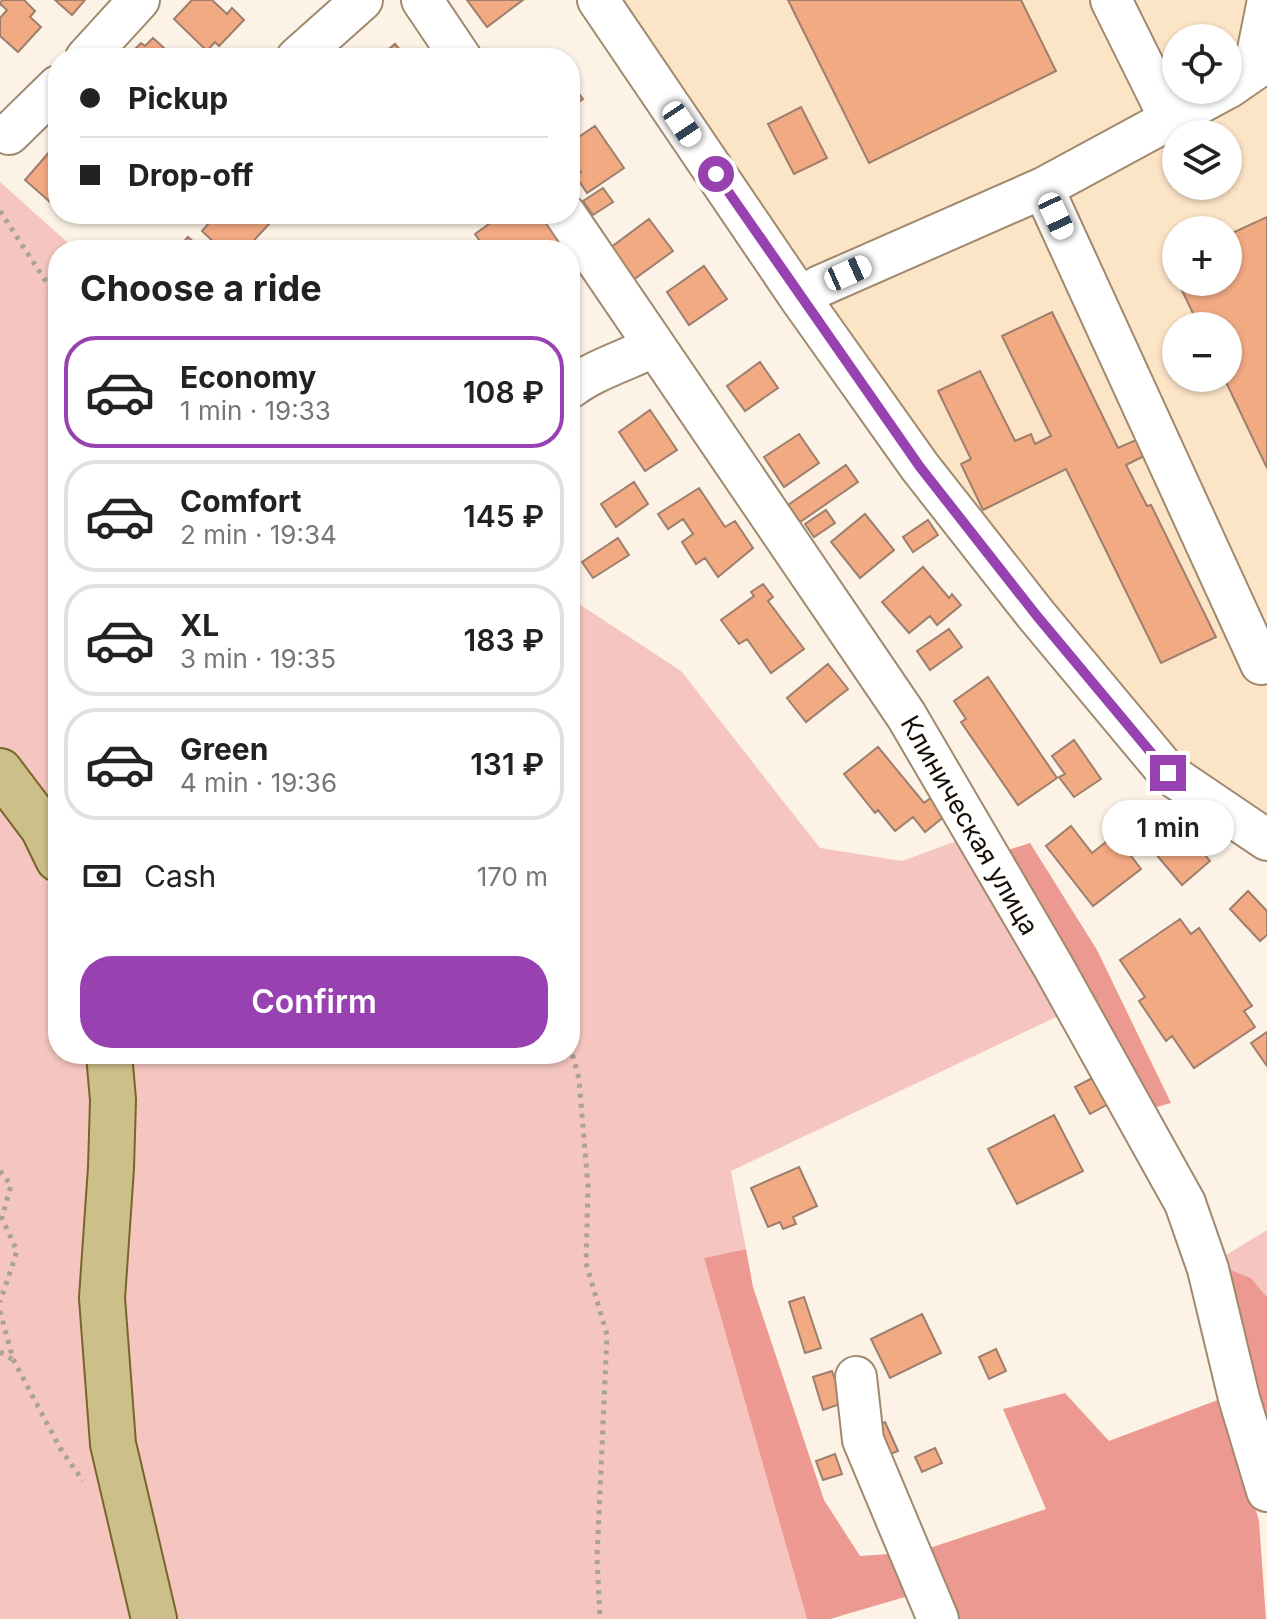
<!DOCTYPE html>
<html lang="en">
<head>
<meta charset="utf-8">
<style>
  :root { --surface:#fff; --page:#f2f2f2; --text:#222; --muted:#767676; --line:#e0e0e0; --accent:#9742b0 }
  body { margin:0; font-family:Inter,sans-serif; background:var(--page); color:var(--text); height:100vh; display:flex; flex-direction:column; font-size:30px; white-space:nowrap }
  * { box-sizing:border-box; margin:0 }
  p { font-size:26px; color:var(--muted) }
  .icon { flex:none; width:44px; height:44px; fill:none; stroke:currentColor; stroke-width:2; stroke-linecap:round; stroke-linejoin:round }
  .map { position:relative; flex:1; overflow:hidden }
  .details { position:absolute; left:48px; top:240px; width:532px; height:824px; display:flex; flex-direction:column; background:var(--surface); border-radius:32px; box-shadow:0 2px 6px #0004 }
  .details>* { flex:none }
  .hud { position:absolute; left:48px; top:48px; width:532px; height:176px; border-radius:32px; box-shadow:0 2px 6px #0004; display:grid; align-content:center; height:176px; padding:0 32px; background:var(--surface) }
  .controls { position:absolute; left:1162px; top:24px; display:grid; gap:16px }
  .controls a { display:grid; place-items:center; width:80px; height:80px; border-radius:50%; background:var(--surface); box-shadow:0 2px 6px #0004; font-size:40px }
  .end { position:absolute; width:36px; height:36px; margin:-18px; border:10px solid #9742b0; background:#fff; box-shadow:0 0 0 4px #fff }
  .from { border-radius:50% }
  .bubble { position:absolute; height:56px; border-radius:28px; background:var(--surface); box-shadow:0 2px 6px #0004; font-size:26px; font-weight:600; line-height:56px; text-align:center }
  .car { position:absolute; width:24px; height:48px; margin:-24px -12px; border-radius:10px; box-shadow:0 0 6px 2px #0007; background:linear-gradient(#fff 24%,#345 0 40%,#fff 0 76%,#345 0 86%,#fff 0) }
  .hud b { display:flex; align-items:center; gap:28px; height:76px; font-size:30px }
  .hud b+b { border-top:2px solid var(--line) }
  .hud i { width:20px; height:20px; background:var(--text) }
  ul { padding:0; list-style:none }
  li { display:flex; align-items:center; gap:24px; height:112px; margin:0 16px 12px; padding:0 16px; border:4px solid var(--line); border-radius:32px }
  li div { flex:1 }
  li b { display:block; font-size:30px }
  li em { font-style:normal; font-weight:600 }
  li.current { border-color:var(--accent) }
  li>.icon { width:72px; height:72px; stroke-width:1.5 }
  h2 { padding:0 32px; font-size:36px; line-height:96px }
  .pay { display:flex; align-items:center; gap:20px; height:88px; padding:0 32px; font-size:30px }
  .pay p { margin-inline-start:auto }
  .cta { display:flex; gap:16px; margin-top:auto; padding:16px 32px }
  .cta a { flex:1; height:92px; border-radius:32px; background:var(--accent); color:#fff; font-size:32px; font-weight:600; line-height:92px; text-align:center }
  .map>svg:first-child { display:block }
</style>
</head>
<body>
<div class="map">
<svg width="1267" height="1619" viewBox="0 0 1267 1619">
  <rect width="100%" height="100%" fill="#fcf2e6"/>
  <path fill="#fce4c7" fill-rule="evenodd" d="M609,0H1267V818L1178,761L924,459ZM1176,38H1228V90H1176ZM1176,134H1228V186H1176ZM1176,230H1228V282H1176ZM1176,326H1228V378H1176Z"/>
  <path fill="#f5c6c0" d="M0,182L76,250H58V817L0,747Z
    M570,598L681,671L820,848L902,861L965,838L1069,1011L731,1171L746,1249L704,1258L807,1619H168L128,1446L120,1304L128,1054H570Z
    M0,803L30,843L58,905V1054H94L84,1362L94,1450L138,1619H0Z
    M1267,1230V1297L1251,1278L1213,1263Z"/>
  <path fill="#ec9a91" d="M1030,843L1097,950L1171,1103L1142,1111L1005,851Z
    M746,1249L753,1287L824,1500L860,1556L904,1553L915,1594L830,1619H807L704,1258Z
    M1213,1263L1251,1278L1267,1297V1441Z
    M1065,1393L1109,1441L1223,1398L1259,1521L1266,1619H953L921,1551L1046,1509L1003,1409Z"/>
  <path fill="#f2aa83" stroke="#9e7e6d" stroke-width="2" d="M2,0H24L35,11L30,17L41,27L18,52L0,36V18L7,10L0,4Z
    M55,0H85L72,15Z
    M192,0H212L227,14L232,8L244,20L219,46L215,42L207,51L174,19Z
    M467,0H523L487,27Z
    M788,0H1021L1056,71L869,163Z
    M153,38L175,58H126L141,43L145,46Z
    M395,44L407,58H366L374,51L379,57Z
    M570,73L577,83L573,86L583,99L570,108Z
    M801,107L827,158L794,174L768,124Z
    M595,126L624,168L587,193L575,175L581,172L570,156V143Z
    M51,150L58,156V209L25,180Z
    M603,188L613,202L593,215L583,201Z
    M217,214H263L271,222L245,250H222L202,231Z
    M503,214H551L566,236L545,250H486L475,234Z
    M1267,217V468L1224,378H1228V326H1199L1178,282H1228V235Z
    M649,219L673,251L633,280L610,248Z
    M188,237L203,250H176Z
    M704,266L727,299L689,325L667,292Z
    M1052,312L1118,448L1136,440L1144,456L1126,465L1147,506L1151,505L1216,637L1161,663L1066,469L983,510L961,464L971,459L938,391L980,371L1015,441L1031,434L1035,444L1051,436L1002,336Z
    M760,362L778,388L745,411L727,386Z
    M650,410L677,450L645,471L619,432Z
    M799,434L819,463L784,487L764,457Z
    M846,465L858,482L800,522L788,505Z
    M634,482L648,504L616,527L601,504Z
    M699,488L725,527L735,521L753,548L718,577L705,558L696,564L682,542L693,534L683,519L668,529L658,514Z
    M826,510L835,523L814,537L805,524Z
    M865,514L894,550L860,578L831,542Z
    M928,520L938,535L913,552L903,537Z
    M618,538L629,555L593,578L582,562Z
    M923,567L949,598L952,594L961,605L937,625L930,616L909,633L882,602Z
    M763,584L773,597L768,601L804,649L771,673L747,639L739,644L721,620L754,596L751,592Z
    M949,629L962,647L930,670L917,651Z
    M828,664L848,689L806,722L787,698Z
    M988,677L1057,778L1018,805L961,722L966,719L954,701Z
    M1074,740L1101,779L1074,797L1059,777L1065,774L1052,756Z
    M878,747L924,803L932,797L946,815L925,832L913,817L895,831L878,810L875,813L844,774Z
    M1071,826L1092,853L1115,835L1141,869L1093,906L1046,846Z
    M1183,829L1210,861L1182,885L1155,853Z
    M1248,891L1267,911V935L1260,941L1230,909Z
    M1180,919L1191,934L1199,928L1252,1006L1244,1011L1255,1027L1194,1068L1172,1036L1166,1041L1139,1001L1145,997L1120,960Z
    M1267,1032V1066L1251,1043Z
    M1100,1074L1115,1100L1090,1114L1075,1087Z
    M1054,1115L1083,1171L1017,1204L988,1149Z
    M799,1167L817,1206L793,1217L796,1224L783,1229L780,1222L768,1227L751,1188Z
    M804,1297L821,1348L805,1353L789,1302Z
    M922,1314L941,1353L890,1378L871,1339Z
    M996,1349L1006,1371L989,1379L979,1357Z
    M832,1371L843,1403L823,1410L813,1377Z
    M885,1422L898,1451L888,1455L876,1426Z
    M935,1448L942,1463L922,1472L915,1457Z
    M835,1454L842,1474L823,1480L816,1461Z"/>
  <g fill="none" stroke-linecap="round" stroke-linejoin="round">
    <defs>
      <path id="minor" d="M422,0L461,58
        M598,0L800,298L920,467L1037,616L1168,773L1267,840
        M1111,0L1169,117
        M86,58L139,0
        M297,58L362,0
        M1228,88L1254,70L1267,5
        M9,134L58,86
        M1043,188L1261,664L1267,661
        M565,214L906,715L1053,966L1185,1203L1208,1269L1239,1398L1267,1491
        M800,298L820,286L1043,188L1224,90
        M570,388C595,369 626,361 654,346
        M856,1377L863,1440L938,1619"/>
      <path id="major" d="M0,771L43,828L58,859
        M109,1054L113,1100L111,1168L102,1298L113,1444L154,1619"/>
    </defs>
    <use href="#minor" stroke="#a0896d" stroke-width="44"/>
    <use href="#major" stroke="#786528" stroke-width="48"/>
    <path stroke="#aba297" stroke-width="5" stroke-dasharray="4 6" stroke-linecap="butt" d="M0,211L58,300
      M570,1045L579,1079L588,1187L586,1263L607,1335L597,1558L600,1619
      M0,1171L11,1185L2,1218L17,1251L0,1302
      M0,1311L13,1359L60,1448L83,1481
      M0,1352L12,1359"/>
    <use href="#minor" stroke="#fff" stroke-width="40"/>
    <use href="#major" stroke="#cdbf89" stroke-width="44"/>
  </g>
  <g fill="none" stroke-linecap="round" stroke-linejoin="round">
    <path stroke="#9742b0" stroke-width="10" d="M716,174L920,467L1037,616L1168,773"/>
  </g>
  <g text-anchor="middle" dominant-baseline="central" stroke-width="6" stroke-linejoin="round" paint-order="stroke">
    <g font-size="26" fill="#160d04" stroke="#fff">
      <text transform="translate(970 825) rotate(60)">Клиническая улица</text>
    </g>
  </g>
</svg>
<div class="controls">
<a><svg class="icon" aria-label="locate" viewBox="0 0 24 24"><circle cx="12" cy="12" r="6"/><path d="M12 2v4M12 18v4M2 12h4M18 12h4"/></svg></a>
<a><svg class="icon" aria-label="layers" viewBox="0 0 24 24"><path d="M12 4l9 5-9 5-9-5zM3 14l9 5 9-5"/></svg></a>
<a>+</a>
<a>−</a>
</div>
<i class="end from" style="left:716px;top:174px"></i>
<i class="end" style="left:1168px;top:773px"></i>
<div class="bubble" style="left:1102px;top:800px;width:132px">1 min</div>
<i class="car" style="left:682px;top:124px;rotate:146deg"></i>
<i class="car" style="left:1056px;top:216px;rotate:155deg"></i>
<i class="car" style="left:848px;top:273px;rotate:66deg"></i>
<div class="hud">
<b><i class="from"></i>Pickup</b>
<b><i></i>Drop-off</b>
</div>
<section class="details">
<h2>Choose a ride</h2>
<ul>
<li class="current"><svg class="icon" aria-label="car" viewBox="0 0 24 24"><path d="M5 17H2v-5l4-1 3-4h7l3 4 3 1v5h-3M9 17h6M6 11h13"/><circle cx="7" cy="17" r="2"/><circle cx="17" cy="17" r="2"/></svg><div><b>Economy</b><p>1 min · 19:33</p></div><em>108 ₽</em></li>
<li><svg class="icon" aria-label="car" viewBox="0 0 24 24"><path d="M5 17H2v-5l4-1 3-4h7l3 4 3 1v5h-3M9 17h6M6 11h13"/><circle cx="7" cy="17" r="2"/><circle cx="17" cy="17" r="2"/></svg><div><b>Comfort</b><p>2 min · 19:34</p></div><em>145 ₽</em></li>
<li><svg class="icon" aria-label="car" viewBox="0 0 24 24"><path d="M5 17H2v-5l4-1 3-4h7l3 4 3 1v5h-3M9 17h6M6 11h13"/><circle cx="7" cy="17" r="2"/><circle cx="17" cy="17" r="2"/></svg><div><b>XL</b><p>3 min · 19:35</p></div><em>183 ₽</em></li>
<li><svg class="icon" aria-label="car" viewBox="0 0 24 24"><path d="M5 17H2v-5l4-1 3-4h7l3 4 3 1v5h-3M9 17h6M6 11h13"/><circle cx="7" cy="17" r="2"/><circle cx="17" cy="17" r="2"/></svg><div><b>Green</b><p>4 min · 19:36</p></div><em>131 ₽</em></li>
</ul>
<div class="pay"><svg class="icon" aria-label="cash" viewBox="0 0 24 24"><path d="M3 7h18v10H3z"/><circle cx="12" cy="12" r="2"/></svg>Cash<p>170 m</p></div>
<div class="cta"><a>Confirm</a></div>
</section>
</div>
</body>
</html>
